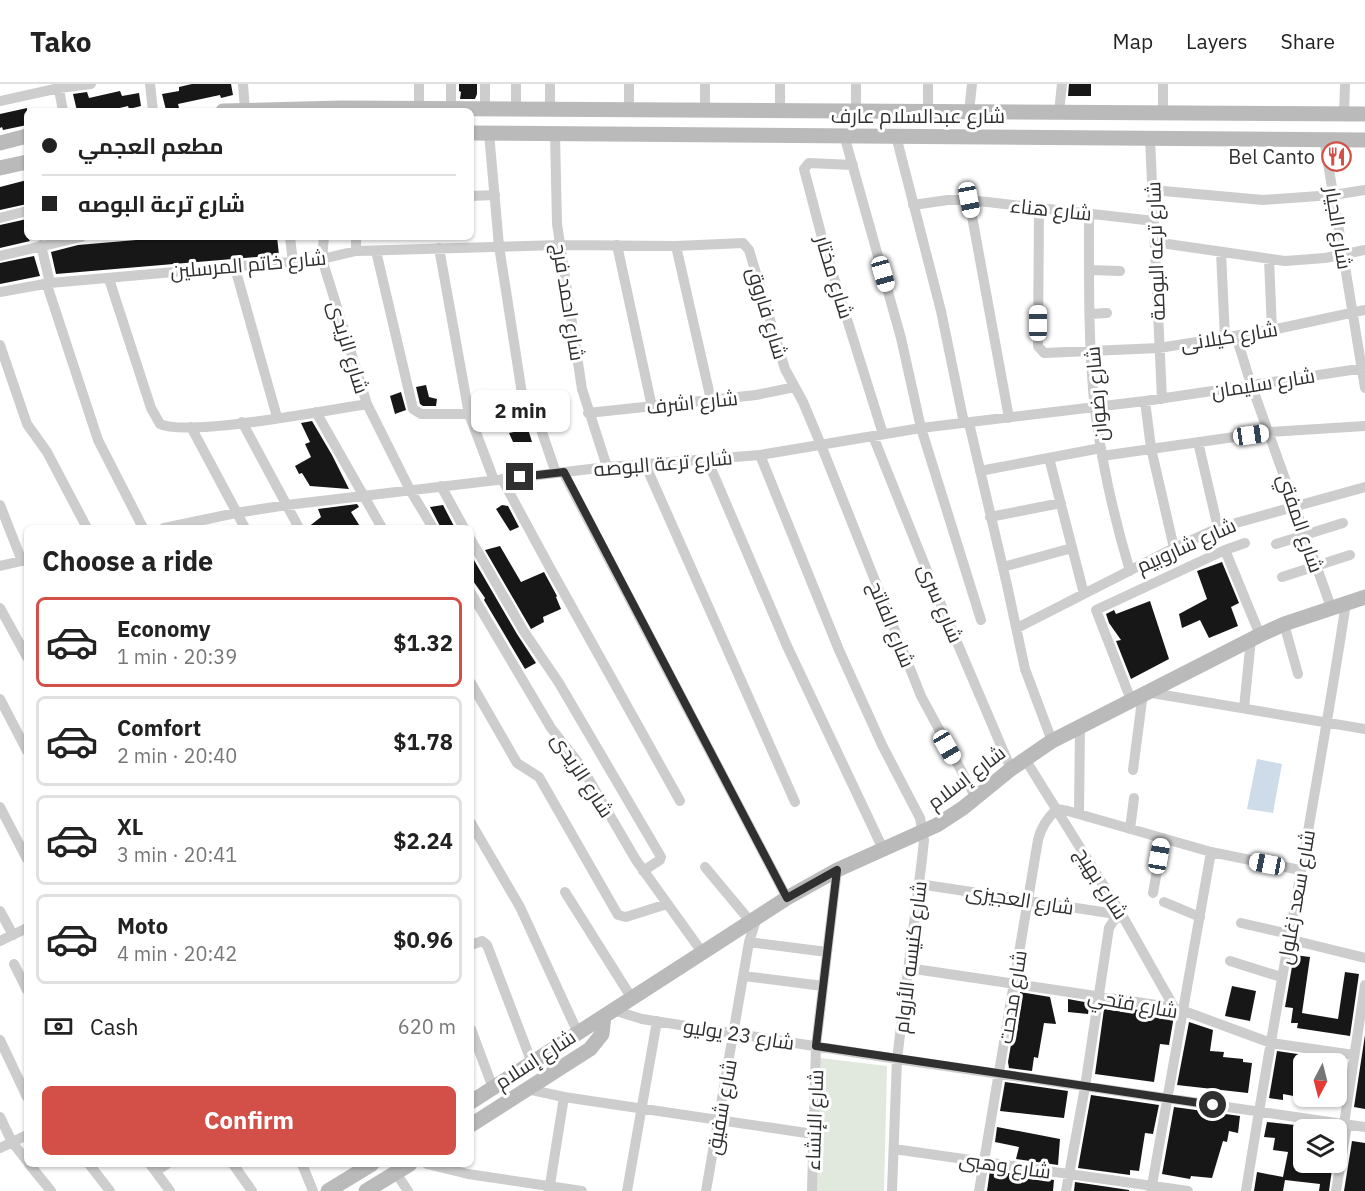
<!DOCTYPE html>
<html lang="en">
<head>
<meta charset="utf-8">
<style>
  :root { --surface:#fff; --page:#f2f2f2; --text:#222; --muted:#767676; --line:#e0e0e0; --accent:#d25047 }
  body { margin:0; font-family:"IBM Plex Sans",Cairo,sans-serif; background:var(--page); color:var(--text); height:100vh; display:flex; flex-direction:column; font-size:22px; white-space:nowrap }
  * { box-sizing:border-box; margin:0 }
  p { font-size:20px; color:var(--muted) }
  .icon { flex:none; width:33px; height:33px; fill:none; stroke:currentColor; stroke-width:2; stroke-linecap:round; stroke-linejoin:round }
  .map { position:relative; flex:1; overflow:hidden }
  .panel { position:absolute; left:24px; top:441px; width:450px; height:642px; display:flex; flex-direction:column; background:var(--surface); border-radius:9px; box-shadow:0 2px 4px #0004 }
  .panel>* { flex:none }
  .hud { position:absolute; left:24px; top:24px; width:450px; height:132px; border-radius:9px; box-shadow:0 2px 4px #0004; display:grid; align-content:center; height:132px; padding:0 18px; background:var(--surface) }
  .needle { width:39px; rotate:187deg }
  .tools { position:absolute; left:1293px; top:969px; display:grid; gap:12px }
  .tools a { display:grid; place-items:center; width:54px; height:54px; border-radius:9px; background:var(--surface); box-shadow:0 2px 4px #0004; font-size:30px }
  .end { position:absolute; width:27px; height:27px; margin:-14px; border:8px solid #303030; background:#fff; box-shadow:0 0 0 3px #fff }
  .from { border-radius:50% }
  .bubble { position:absolute; height:42px; border-radius:9px; background:var(--surface); box-shadow:0 2px 4px #0004; font-size:20px; font-weight:800; line-height:42px; text-align:center }
  .car { position:absolute; width:18px; height:36px; margin:-18px -9px; border-radius:8px; box-shadow:0 0 4px 2px #0007; background:linear-gradient(#fff 24%,#345 0 40%,#fff 0 76%,#345 0 86%,#fff 0) }
  .hud b { display:flex; align-items:center; gap:21px; height:57px; font-size:22px }
  .hud b+b { border-top:2px solid var(--line) }
  .hud i { width:15px; height:15px; background:var(--text) }
  ul { padding:0; list-style:none }
  li { display:flex; align-items:center; gap:18px; height:90px; margin:0 12px 9px; padding:0 6px; border:3px solid var(--line); border-radius:9px }
  li div { flex:1 }
  li b { display:block; font-size:22px }
  li em { font-style:normal; font-weight:800 }
  li.current { border-color:var(--accent) }
  li>.icon { width:54px; height:54px; stroke-width:1.5 }
  h2 { padding:0 18px; font-size:27px; line-height:72px }
  .pay { display:flex; align-items:center; gap:15px; height:66px; padding:0 18px; font-size:22px }
  .pay p { margin-inline-start:auto }
  .button { display:flex; gap:12px; margin-top:auto; padding:12px 18px }
  .button a { flex:1; height:69px; border-radius:9px; background:var(--accent); color:#fff; font-size:24px; font-weight:800; line-height:69px; text-align:center }
  header { display:flex; align-items:center; gap:36px; box-sizing:border-box; height:84px; padding:0 30px; background:var(--surface); border-bottom:2px solid var(--line) }
  header strong { font-size:28px }
  nav { display:flex; gap:33px; margin-inline-start:auto; font-size:21px }
  .map>svg:first-child { display:block }
</style>
</head>
<body>
<header>
<strong>Tako</strong>
<nav><a>Map</a><a>Layers</a><a>Share</a></nav>
</header>
<div class="map">
<svg width="1365" height="1107" viewBox="0 0 1365 1107">
  <rect width="100%" height="100%" fill="#fff"/>
  <path fill="#e1e8dd" d="M820,974L887,982L884,1107H815Z"/>
  <path fill="#cedbe9" d="M1257,675L1282,680L1273,729L1247,725Z"/>
  <path fill="#171717" d="M192,0H231L233,11L221,14L220,11L178,20L179,24L166,26L162,10L179,7V3Z
    M459,0H477V10L475,15H460L461,8L459,7Z
    M1069,0H1091V12H1068Z
    M120,7L122,12L139,9L141,22L129,25L128,22L107,27H77L73,10L87,8L89,14Z
    M27,24V41L3,46L2,43L0,44V30Z
    M27,96V120L0,126V103Z
    M27,135V153L30,157L0,164V141Z
    M171,153H277L279,171L56,190L51,168L78,161Z
    M34,172L40,192L0,200V179Z
    M426,301L429,313L437,315L436,322H423L420,320L416,303Z
    M401,308L406,326L395,330L390,312Z
    M312,337L332,371L349,405L310,402L302,389L299,390L295,382L311,373L305,360L310,358L301,339Z
    M528,345L532,358H513L509,349Z
    M357,420L359,423L351,428L361,444H307L321,433L318,425Z
    M443,421L455,444H441L430,423Z
    M502,421L508,422L519,443L510,447L496,425Z
    M500,462L521,498L544,488L557,512L556,513L561,525L543,533L544,538L531,545L485,466Z
    M471,471L517,550L536,579L525,585L484,516L485,514L471,494Z
    M1222,478L1239,519L1231,523L1238,542L1209,554L1200,536L1182,544L1179,530L1207,515L1197,487Z
    M1150,517L1169,575L1131,595L1116,557L1121,556L1109,539L1106,530L1114,526L1116,530Z
    M1294,871L1310,873L1302,929L1338,935L1345,888L1359,890L1350,952L1297,944L1298,939H1291L1293,924L1285,923Z
    M1232,902L1256,907L1250,937L1225,932Z
    M1020,908L1050,913L1056,940L1044,939L1038,974L1034,973L1032,987L1009,984L1008,978Z
    M1068,915L1090,919L1088,930L1068,928Z
    M1115,922L1174,932L1169,961L1160,960L1154,998L1095,990L1104,925L1115,927Z
    M1189,938L1213,946L1210,967L1224,968L1223,973L1243,975V978L1252,979L1248,1009L1177,1001Z
    M1365,951V1025L1354,1023Z
    M1277,967L1346,977L1339,1021L1336,1020V980H1304V1014L1283,1010V1016L1269,1014Z
    M1005,998L1068,1007L1064,1034L1000,1027Z
    M1091,1011L1159,1021L1153,1050L1145,1049L1139,1087L1130,1086V1091L1078,1084Z
    M1174,1023L1240,1032L1238,1049L1229,1047L1227,1058L1223,1057L1212,1094L1191,1092L1190,1095L1162,1090Z
    M1267,1038L1304,1042V1078H1333L1329,1107H1319L1320,1100L1285,1096L1283,1107H1254L1257,1088L1283,1093L1288,1068L1273,1066L1275,1054L1264,1053Z
    M997,1043L1060,1055L1058,1081L1016,1075L1019,1063L995,1058Z
    M1352,1057L1365,1059V1107H1344Z
    M990,1086L1054,1096L1053,1107H987Z
    M1075,1098L1129,1106V1107H1074Z"/>
  <g fill="none" stroke-linecap="round" stroke-linejoin="round">
    <path stroke="#cdcdcd" stroke-width="10" d="M58,0L63,27
      M150,0L153,27
      M243,0L245,26
      M0,17L59,4L91,0
      M419,24V0
      M451,24V0
      M485,24V0
      M516,25V0
      M550,25V0
      M629,26V0
      M705,26V0
      M780,26V0
      M856,27V0
      M928,27V0
      M969,28L972,0
      M1059,28L1062,0
      M1163,28V0
      M1344,30L1345,0
      M489,49L499,162L525,329
      M555,50L557,140L582,305L607,383
      M844,51L901,254L921,344L981,536
      M896,52L941,227L964,339
      M1150,55L1162,315
      M1324,55L1365,304
      M853,81L809,79L804,85L825,165L883,350
      M1152,106L1263,116L1333,111L1365,106
      M471,112L495,111
      M969,116L1009,334
      M913,121L948,116H969L1154,137
      M1039,125L1038,262L1044,269L1159,264L1272,246L1365,226
      M1089,130C1089,195 1088,261 1095,326C1102,380 1114,434 1130,487
      M0,134L27,127
      M290,153L293,178
      M324,153L322,175L367,320L410,406L433,444
      M1154,158L1285,177L1325,174L1365,166
      M41,161L50,199
      M617,161L652,323
      M676,162L711,316
      M439,164L469,330L494,396
      M356,167V153
      M376,167L413,325L421,330H469
      M1221,168L1225,254
      M0,172L81,153
      M1269,175L1272,246
      M235,184L277,333
      M1089,186L1120,187
      M109,195L151,324L160,340C187,353 330,326 367,320
      M47,201L98,356L143,444
      M0,208L50,199L322,175L356,167L560,161L676,162L743,159L749,166L785,285L803,318L821,361L921,612L976,714
      M1090,230L1107,229
      M1236,252L1251,300L1331,523
      M0,261L27,340L47,368L87,444
      M1145,317L1151,364L1174,464
      M316,328L382,444
      M588,329L756,311L795,303
      M471,336L535,328L556,389
      M242,338L299,444
      M969,339L1007,501L1025,585L1052,657
      M191,343L245,444
      M873,352L936,509L1011,685
      M1198,358L1218,444
      M760,371L839,566L882,661L920,734L924,756L922,775L897,975L892,1107
      M1102,372L1269,348L1365,342
      M1049,374L1084,510
      M707,375L787,562L883,765
      M645,380L795,718
      M980,387L1101,364
      M563,388L787,814
      M502,395L549,482L680,717
      M441,402L464,444
      M0,421L22,477
      M990,433L1061,419
      M164,444L236,429L287,421L607,383L760,371L921,344L1145,317L1365,284
      M471,456L523,546L559,599L661,773L660,776L643,787
      M1245,459L1225,466L1260,551
      M1276,460L1343,439
      M0,482L26,476
      M1003,483L1072,464
      M1282,493L1350,471
      M471,509L551,644L581,682L636,776L702,868
      M0,524L27,573
      M1284,540L1298,590
      M1017,544L1174,464L1218,444L1365,403
      M471,599L517,679L539,693L618,831L626,833L667,820
      M1146,608L1365,645
      M0,615L27,667
      M1131,616L1096,526L1225,466
      M1244,624L1251,555
      M1025,675L1122,831L1175,925
      M1133,686L1143,609
      M0,723L27,775
      M1079,730L1080,642
      M471,739L520,823L578,949
      M1130,745L1134,714
      M705,783L750,837
      M919,800L1122,831
      M565,808L631,913
      M1153,809L1163,754
      M1164,818L1200,833
      M0,827L13,851
      M1241,839L1289,850
      M1288,855L1365,874
      M0,857L27,844
      M749,858L827,868
      M471,861L482,857L487,861L532,979
      M1230,877L1281,893
      M14,880L27,906
      M908,884L1163,922L1184,927L1271,959L1354,971
      M744,892L823,902
      M613,926L642,935L897,975L1365,1043
      M471,945L493,1004
      M0,956L27,1013
      M527,1005L564,1013L813,1050
      M0,1033L12,1058L27,1077
      M1344,1040L1365,901
      M0,1064L27,1051
      M894,1065L1188,1107
      M29,1080L51,1107
      M89,1080L110,1107
      M150,1080L170,1107
      M233,1080L252,1107
      M302,1080L313,1107
      M427,1080L468,1090L582,1107
      M156,1087L167,1080
      M396,1089L408,1107
      M549,1107L564,1013
      M627,1107L657,937
      M706,1107L749,858L757,833
      M812,1107L816,962L837,786
      M979,1107L1038,756C1041,743 1047,734 1057,725L1068,727L1211,768L1300,786
      M1066,1107L1085,1003L1109,844L1114,836L1122,831
      M1151,1107L1211,768
      M1246,1107C1277,911 1316,716 1346,519
      M1336,1107L1347,1041"/>
    <path stroke="#bababa" stroke-width="15" d="M223,27L341,24L1365,30
      M471,49L1365,56
      M0,59L27,52
      M0,84L27,78
      M471,1018L787,814L837,786L937,741L963,724L1011,685L1052,657L1260,551L1284,540L1365,513
      M471,1041L590,965L602,950L604,932
      M328,1107L372,1080
      M366,1107L410,1080"/>
  </g>
  <g fill="none" stroke-linecap="round" stroke-linejoin="round">
    <path stroke="#303030" stroke-width="8" d="M520,393L564,388L787,814L837,786L816,962L1213,1021"/>
  </g>
  <defs>
    <symbol id="restaurant-ring" viewBox="-11 -11 22 22"><circle r="9.5" fill="#fff" stroke="#d25047" stroke-width="1.5"/><path d="M-5-6h1v4h1v-4h1v4h1v-4h1v5L-1.5 .5V6h-2V.5L-5-1ZM5-6V6H3V1.5H1.5Q1.5-4 5-6Z" fill="#d25047"/></symbol>
  </defs>
  <g fill-rule="evenodd">
    <use href="#restaurant-ring" x="1320" y="56" width="33" height="33"/>
  </g>
  <g text-anchor="middle" dominant-baseline="central" stroke-width="6" stroke-linejoin="round" paint-order="stroke">
    <g font-size="20" fill="#303030" stroke="#fff">
      <text x="918" y="31">شارع عبدالسلام عارف</text>
      <text transform="translate(1051 125) rotate(6)">شارع هناء</text>
      <text transform="translate(1339 144) rotate(81)">شارع الجيار</text>
      <text transform="translate(1155 167) rotate(-92)">شارع ترعه البوصة</text>
      <text transform="translate(248 180) rotate(-5)">شارع خاتم المرسلين</text>
      <text transform="translate(835 193) rotate(73)">شارع مختار</text>
      <text transform="translate(569 218) rotate(81)">شارع احمد فرج</text>
      <text transform="translate(768 229) rotate(73)">شارع فاروق</text>
      <text transform="translate(1229 252) rotate(-9)">شارع كيلانى</text>
      <text transform="translate(349 263) rotate(73)">شارع الزيدى</text>
      <text transform="translate(1263 299) rotate(-9)">شارع سليمان</text>
      <text transform="translate(1096 310) rotate(-95)">شارع رضوان</text>
      <text transform="translate(692 318) rotate(-6)">شارع اشرف</text>
      <text transform="translate(663 379) rotate(-5)">شارع ترعة البوصه</text>
      <text transform="translate(1301 439) rotate(71)">شارع المفتي</text>
      <text transform="translate(1186 461) rotate(-24)">شارع شاروبيم</text>
      <text transform="translate(941 519) rotate(67)">شارع سرى</text>
      <text transform="translate(892 540) rotate(68)">شارع الفاتح</text>
      <text transform="translate(583 691) rotate(57)">شارع الزيدى</text>
      <text transform="translate(966 693) rotate(-37)">شارع إسلام</text>
      <text transform="translate(1102 799) rotate(58)">شارع بهيج</text>
      <text transform="translate(1296 813) rotate(-80)">شارع سعد زغلول</text>
      <text transform="translate(1020 815) rotate(9)">شارع العجيزى</text>
      <text transform="translate(910 873) rotate(-83)">شارع كنيسه الأروام</text>
      <text transform="translate(1012 913) rotate(-81)">شارع مدحت</text>
      <text transform="translate(1133 919) rotate(10)">شارع فتحي</text>
      <text transform="translate(739 950) rotate(9)">شارع 23 يوليو</text>
      <text transform="translate(535 975) rotate(-33)">شارع إسلام</text>
      <text transform="translate(721 1023) rotate(-80)">شارع شفيق</text>
      <text transform="translate(814 1036) rotate(-88)">شارع الإنشاء</text>
      <text transform="translate(1005 1081) rotate(8)">شارع وهبى</text>
    </g>
    <g font-size="20" fill="#303030" stroke="#fff" text-anchor="end">
      <text x="1315" y="72">Bel Canto</text>
    </g>
  </g>
</svg>
<div class="tools">
<a><svg class="needle" viewBox="-14 -14 28 28"><path d="M0-13l5 13h-10z" fill="#e53935"/><path d="M0 13l5-13h-10z" fill="#767676"/></svg></a>
<a><svg class="icon" aria-label="layers" viewBox="0 0 24 24"><path d="M12 4l9 5-9 5-9-5zM3 14l9 5 9-5"/></svg></a>
</div>
<i class="end from" style="left:1213px;top:1021px"></i>
<i class="end" style="left:520px;top:393px"></i>
<div class="bubble" style="left:471px;top:306px;width:99px">2 min</div>
<i class="car" style="left:969px;top:116px;rotate:169deg"></i>
<i class="car" style="left:883px;top:190px;rotate:164deg"></i>
<i class="car" style="left:1038px;top:239px;rotate:0deg"></i>
<i class="car" style="left:1251px;top:351px;rotate:82deg"></i>
<i class="car" style="left:947px;top:663px;rotate:150deg"></i>
<i class="car" style="left:1159px;top:772px;rotate:10deg"></i>
<i class="car" style="left:1267px;top:780px;rotate:281deg"></i>
<div class="hud">
<b><i class="from"></i>مطعم العجمي</b>
<b><i></i>شارع ترعة البوصه</b>
</div>
<section class="panel">
<h2>Choose a ride</h2>
<ul>
<li class="current"><svg class="icon" aria-label="car" viewBox="0 0 24 24"><path d="M5 17H2v-5l4-1 3-4h7l3 4 3 1v5h-3M9 17h6M6 11h13"/><circle cx="7" cy="17" r="2"/><circle cx="17" cy="17" r="2"/></svg><div><b>Economy</b><p>1 min · 20:39</p></div><em>$1.32</em></li>
<li><svg class="icon" aria-label="car" viewBox="0 0 24 24"><path d="M5 17H2v-5l4-1 3-4h7l3 4 3 1v5h-3M9 17h6M6 11h13"/><circle cx="7" cy="17" r="2"/><circle cx="17" cy="17" r="2"/></svg><div><b>Comfort</b><p>2 min · 20:40</p></div><em>$1.78</em></li>
<li><svg class="icon" aria-label="car" viewBox="0 0 24 24"><path d="M5 17H2v-5l4-1 3-4h7l3 4 3 1v5h-3M9 17h6M6 11h13"/><circle cx="7" cy="17" r="2"/><circle cx="17" cy="17" r="2"/></svg><div><b>XL</b><p>3 min · 20:41</p></div><em>$2.24</em></li>
<li><svg class="icon" aria-label="car" viewBox="0 0 24 24"><path d="M5 17H2v-5l4-1 3-4h7l3 4 3 1v5h-3M9 17h6M6 11h13"/><circle cx="7" cy="17" r="2"/><circle cx="17" cy="17" r="2"/></svg><div><b>Moto</b><p>4 min · 20:42</p></div><em>$0.96</em></li>
</ul>
<div class="pay"><svg class="icon" aria-label="cash" viewBox="0 0 24 24"><path d="M3 7h18v10H3z"/><circle cx="12" cy="12" r="2"/></svg>Cash<p>620 m</p></div>
<div class="button"><a>Confirm</a></div>
</section>
</div>
</body>
</html>
